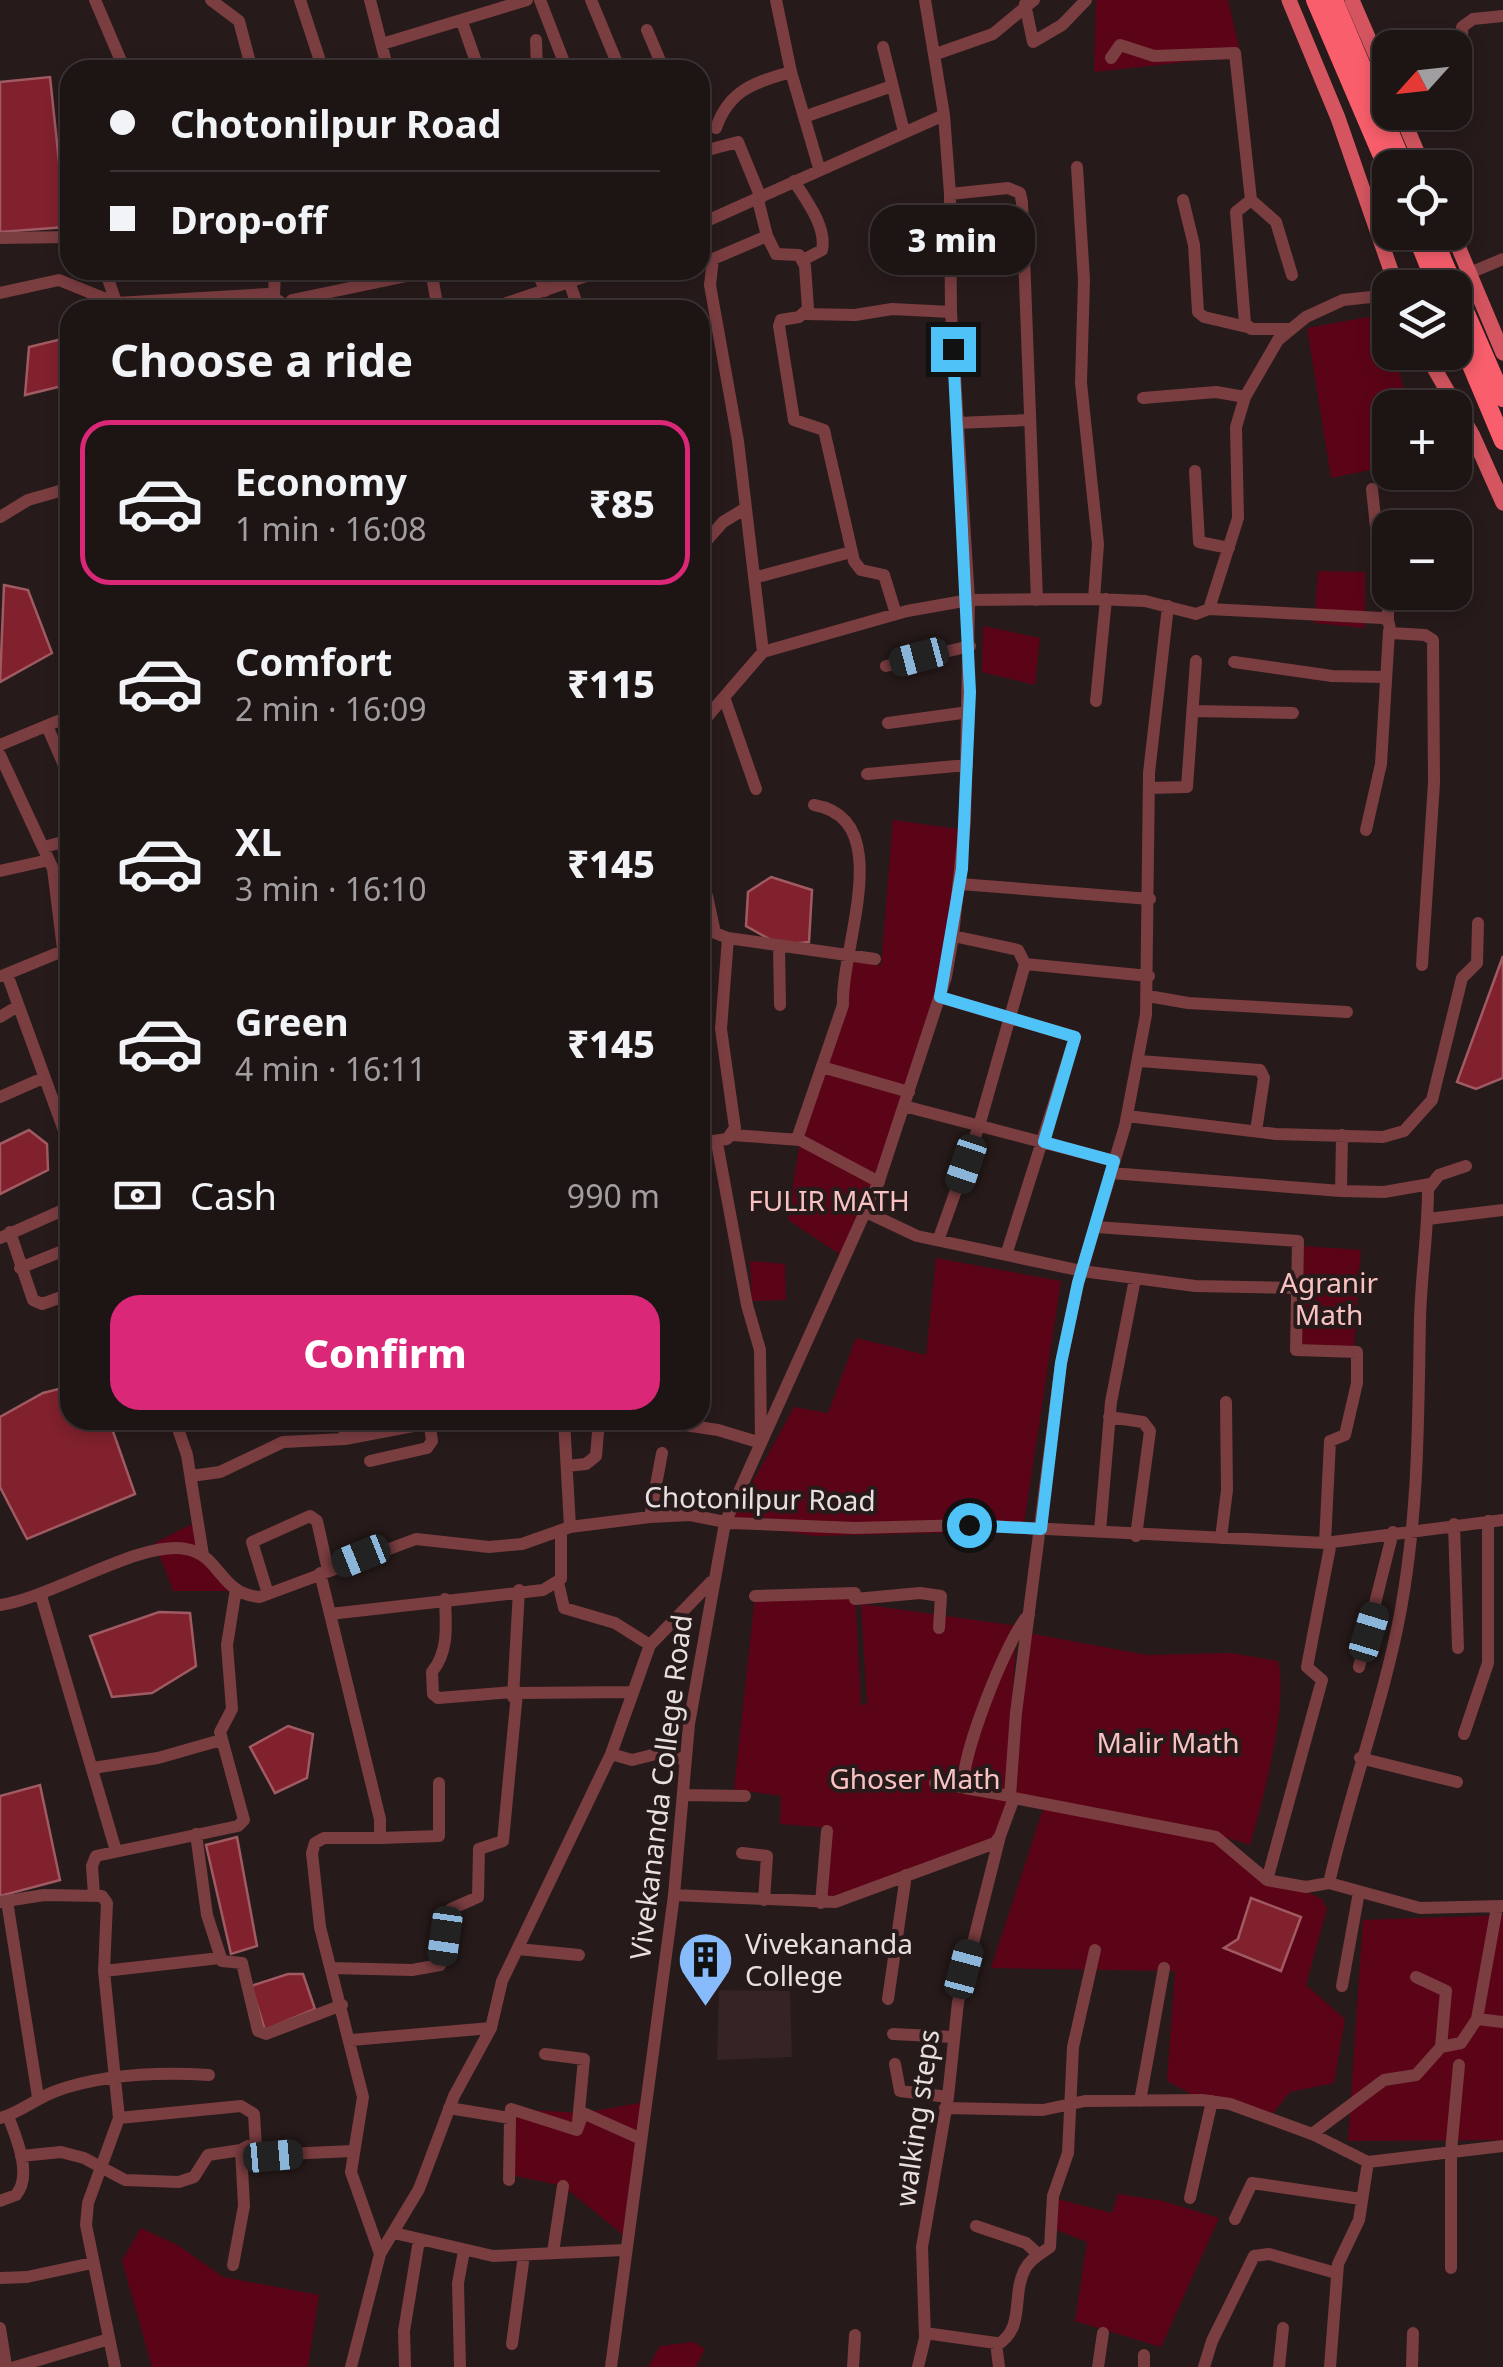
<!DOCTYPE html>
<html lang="en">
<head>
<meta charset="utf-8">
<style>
  :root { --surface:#1d1414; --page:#2a2122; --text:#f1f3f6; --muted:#a09ea0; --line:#3b3334; --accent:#db2777 }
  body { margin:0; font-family:"Noto Sans",sans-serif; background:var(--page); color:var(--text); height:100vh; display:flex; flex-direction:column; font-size:38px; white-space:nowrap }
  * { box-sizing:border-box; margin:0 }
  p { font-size:32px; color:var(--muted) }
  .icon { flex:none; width:55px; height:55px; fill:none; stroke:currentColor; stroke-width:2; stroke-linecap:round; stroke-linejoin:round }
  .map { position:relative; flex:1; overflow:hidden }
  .drawer { position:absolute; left:60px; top:300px; width:650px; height:1130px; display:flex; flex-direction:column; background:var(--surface); border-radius:30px; box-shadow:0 5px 15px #0003,0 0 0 2px var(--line) }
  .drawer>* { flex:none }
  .guide { position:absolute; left:60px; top:60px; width:650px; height:220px; border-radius:30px; box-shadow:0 5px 15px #0003,0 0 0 2px var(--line); display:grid; align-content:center; height:220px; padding:0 50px; background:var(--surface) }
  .needle { width:65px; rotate:243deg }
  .fabs { position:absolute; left:1372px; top:30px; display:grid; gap:20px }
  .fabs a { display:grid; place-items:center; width:100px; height:100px; border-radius:20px; background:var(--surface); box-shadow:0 5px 15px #0003,0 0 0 2px var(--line); font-size:50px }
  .end { position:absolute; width:45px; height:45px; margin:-22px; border:12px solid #4fc3f7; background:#111; box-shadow:0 0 0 5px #111 }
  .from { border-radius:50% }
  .bubble { position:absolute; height:70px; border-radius:30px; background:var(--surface); box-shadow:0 5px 15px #0003,0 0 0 2px var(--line); font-size:32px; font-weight:800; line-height:70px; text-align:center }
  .car { position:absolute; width:30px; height:60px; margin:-30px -15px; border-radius:12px; box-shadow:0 0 8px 2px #0007; background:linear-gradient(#222 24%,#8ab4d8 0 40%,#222 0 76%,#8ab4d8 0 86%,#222 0) }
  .guide b { display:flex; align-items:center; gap:35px; height:95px; font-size:38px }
  .guide b+b { border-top:2px solid var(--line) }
  .guide i { width:25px; height:25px; background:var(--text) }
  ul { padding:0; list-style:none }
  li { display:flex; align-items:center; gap:30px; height:165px; margin:0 20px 15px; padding:0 30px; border:5px solid transparent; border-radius:30px }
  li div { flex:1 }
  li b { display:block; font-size:38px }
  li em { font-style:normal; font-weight:800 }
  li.current { border-color:var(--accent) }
  li>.icon { width:90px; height:90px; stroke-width:1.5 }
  h2 { padding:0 50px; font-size:45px; line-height:120px }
  .pay { display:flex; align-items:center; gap:25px; height:110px; padding:0 50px; font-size:38px }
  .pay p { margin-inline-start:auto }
  .button { display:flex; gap:20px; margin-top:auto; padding:20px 50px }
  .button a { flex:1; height:115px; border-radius:30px; background:var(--accent); color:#fff; font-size:40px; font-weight:800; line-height:115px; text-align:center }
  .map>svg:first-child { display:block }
</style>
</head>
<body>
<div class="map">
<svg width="1503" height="2367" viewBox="0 0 1503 2367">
  <rect width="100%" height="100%" fill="#271a1a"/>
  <path fill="#362324" d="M719,1990L790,1991L792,2057L717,2060Z"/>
  <path fill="#5c0417" d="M1096,0H1228L1241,56L1094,72Z
    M1385,314L1390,352L1395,353L1408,407L1390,408V466L1331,478L1307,328Z
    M1318,571L1365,572V628L1314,623Z
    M983,626L1040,638L1035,685L982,672Z
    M893,820L958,829L951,935L907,1097L844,1257L788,1220L800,1140L826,1073L851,957L881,966Z
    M1303,1246L1361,1250L1354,1347H1299Z
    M936,1258L1061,1281L1023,1531L815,1536L730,1523L794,1407L828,1413L856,1338L926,1355Z
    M750,1261L785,1264L786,1300L752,1301Z
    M198,1521L207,1559L233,1591H173L155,1543Z
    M855,1593L861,1705L867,1704L861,1604L1017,1626L1006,1792L1012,1801L994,1840L918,1871L826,1898L831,1828L780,1824L781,1796L734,1789L755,1596Z
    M1028,1633L1147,1655L1231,1653L1278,1661C1289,1702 1263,1801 1250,1845L1229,1838L1225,1841L1273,1876L1322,1899L1327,1909L1306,1985L1345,2019L1334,2083L1290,2092L1273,2113L1202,2100L1167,2081L1175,1971L991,1968L1044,1806L1016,1794Z
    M1503,1915V2140L1348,2141L1363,1920Z
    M645,2102L626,2237L563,2186L511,2175V2109L583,2113Z
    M1118,2194L1163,2201L1219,2218L1161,2347L1075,2321L1087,2242L1054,2229L1057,2199L1112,2213Z
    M141,2228L179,2246L223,2277L319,2295L308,2367H152L122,2261Z
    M694,2342L705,2349L696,2367H648L660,2346Z"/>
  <path fill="#80212d" stroke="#9f5a62" stroke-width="2.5" d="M50,77L66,227L0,232V82Z
    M70,337V384L25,395L29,347Z
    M4,585L28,590L52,653L0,682Z
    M771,877L812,890L809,942L780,945L746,926L748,892Z
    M1503,956V1078L1476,1089L1457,1082Z
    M29,1130L47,1144L48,1170L0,1194V1144Z
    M70,1386V1420H109L135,1494L27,1539L0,1487V1417L43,1393Z
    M159,1612L190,1613L196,1666L152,1693L112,1697L90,1636Z
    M288,1726L313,1734L307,1778L275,1793L250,1747Z
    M40,1785L60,1880L0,1896V1796Z
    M237,1837L257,1946L231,1954L206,1845Z
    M1251,1898L1301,1917L1281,1971L1224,1948L1238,1939Z
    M288,1974H303L315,2009L265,2030L251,1986Z"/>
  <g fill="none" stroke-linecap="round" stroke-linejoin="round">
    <path stroke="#7a3d40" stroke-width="12" d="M95,0L124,68
      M211,0L239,21L252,70
      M300,0L323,70
      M370,0L388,70
      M540,0L567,70
      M591,0L620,70
      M1025,4L1033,42L1062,25L1086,0
      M462,22L479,70
      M647,30L664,70
      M536,40L537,70
      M382,44L527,0
      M883,47L904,132
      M936,54L993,34L1034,0
      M1111,58L1120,45L1154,56L1235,53L1251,200L1236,212L1245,323L1251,329H1289
      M370,70L386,62
      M791,72L819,168
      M1464,104L1462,27L1473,19L1503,16
      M804,117L892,86
      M716,128C729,90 755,82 791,72L776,0
      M700,152L738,142L761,198
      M1077,167L1084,280L1081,383L1098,544L1094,599
      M794,181C806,200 827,227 822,250L803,260
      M950,194L1008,188L1020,193L1022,202L1037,600
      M758,200L767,236L713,259L710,285L738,441L763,652
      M1183,200L1194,245L1198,312L1204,317L1247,327
      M1251,200L1276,222L1292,275
      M700,224L944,115
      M767,236L776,254L799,255L805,266L808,309L799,317L781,320L779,326L794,420L824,430L854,561L861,570L884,575L896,614
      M0,238L70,237
      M105,270L118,308
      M431,270L438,310
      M537,270L545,291
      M1460,277L1503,259
      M570,284L579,310
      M0,293L59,280L116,303L268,294L285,305
      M274,295L275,270
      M284,310L292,300L431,271
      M486,310L604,270
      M805,314L855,315L892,309L951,312
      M1143,398L1216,392L1245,397
      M957,423L1027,420
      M1195,471L1199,542L1229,548
      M1372,489L1379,556L1388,574V620
      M0,517L28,500L70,488
      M700,548L723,522L746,508
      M757,577L851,552
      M1209,609L1382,618L1388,620L1391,633L1425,635L1433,640L1434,783L1422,965
      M1234,662L1332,676L1384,677
      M886,666L970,646
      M724,697L756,789
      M1096,701L1106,599
      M1193,711L1293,713
      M888,723L969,712
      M700,725L763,652L907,611L969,600L1094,599L1145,601L1196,614L1209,609L1238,518L1236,427L1245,397L1278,340L1306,317L1343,300L1390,295
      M47,726L70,779
      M0,745L70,716
      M0,755L53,869L63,949
      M867,774L967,765
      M1149,788L1187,787L1196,661
      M1366,830L1381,764L1389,631
      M44,847L70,840
      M0,871L49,860
      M960,884L1150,899
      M700,890L707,896L715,933L728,938
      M779,945L780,1005
      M1025,964L1149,976
      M7,974L70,1147
      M2,976L70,948
      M1148,996L1188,1003L1347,1012
      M940,997L1075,1037L1007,1252
      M0,1017L18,1006
      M1139,1061L1260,1070L1264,1078L1256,1131
      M822,1067L909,1092
      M0,1097L43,1078
      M904,1106L1114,1161
      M1127,1116L1276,1134L1383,1137L1404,1131L1432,1100L1462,978L1477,963L1478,923
      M732,1135L800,1140L879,1182
      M797,1139L843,1005C840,949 898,819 814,805
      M700,1143L727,1139L735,1128L721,1029L728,938L875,959
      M1111,1173L1341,1191L1384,1192L1430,1184
      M1341,1191L1342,1135
      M864,1211L917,1236L1082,1271L1195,1286L1297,1288
      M1428,1219L1503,1210
      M1096,1227L1298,1241L1296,1350L1357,1352V1383L1345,1435L1330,1441L1325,1543
      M10,1232L33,1300L42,1304L70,1294
      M0,1238L70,1207
      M939,1238L979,1126L1025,964L1018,950L953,936
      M20,1268L70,1248
      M1109,1417L1143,1422L1150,1431L1136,1536
      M175,1420L187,1455L203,1555
      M344,1420L345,1439
      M564,1420L570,1527
      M651,1420L718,1430L761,1443L760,1350L747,1305L717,1143
      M370,1461L427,1448L432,1441L429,1420
      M567,1466L586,1464L596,1456L599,1420
      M191,1476L220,1472L283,1442L345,1439L429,1423
      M650,1517L662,1453
      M1454,1524L1458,1648
      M1100,1531L1111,1402L1135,1279
      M1221,1538L1227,1490L1226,1402
      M320,1573L380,1819V1838H324L315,1843L312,1853L320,1927L363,2097L351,2172L380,2254
      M558,1582L564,1608L615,1623L650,1645
      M268,1594L252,1542L310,1516L317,1521L328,1570
      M41,1596L116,1851
      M755,1596L855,1593
      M445,1599C446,1626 449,1651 432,1672L433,1694L438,1698L514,1692
      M855,1599L920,1593L941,1596L939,1628
      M0,1605C54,1597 140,1540 186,1549C221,1555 219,1594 260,1597L416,1539L489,1547L522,1544L570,1527L650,1517L690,1515L730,1523L855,1528L969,1525L1325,1543L1503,1520
      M330,1614L543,1590L561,1579V1533
      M1359,1667L1393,1532
      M513,1697L519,1590
      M1464,1734L1488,1663V1521
      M611,1754L632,1760L660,1753L685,1760
      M1360,1758L1457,1782
      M93,1768L158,1758L221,1740
      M935,1783L962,1787
      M684,1795L745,1796
      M1010,1796L965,1788C955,1769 1010,1630 1029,1615
      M1014,1798L1216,1837L1267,1880L1306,1887L1329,1883L1420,1908L1503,1906
      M196,1834L207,1915L222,1961L242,1963L258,2031L266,2034L342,2005
      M380,1838L439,1836V1783
      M742,1853L767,1856L764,1900
      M1267,1880L1322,1680L1307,1667L1331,1542
      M1329,1883C1350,1791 1384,1701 1401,1609C1419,1507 1418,1421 1420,1319C1421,1276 1428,1233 1428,1189L1439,1175L1466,1166
      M94,1895L92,1866L96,1856L238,1826L244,1820L220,1732L232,1709L227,1645L236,1589
      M674,1895L835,1902L995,1843L1000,1836
      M7,1901L38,2097
      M0,1902L44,1895L102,1896L107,1903L104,1971L119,2118L88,2203L86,2225L115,2367
      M821,1903L827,1831
      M518,1949L579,1955
      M331,1968L412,1970L440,1965L451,1909L478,1897L479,1849L503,1841L517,1693L632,1692
      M104,1971L220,1958
      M1416,1977L1446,1991L1441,2047
      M1342,1986L1359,1892
      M888,1999L906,1875
      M1477,2019L1497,1907
      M893,2034L953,2037
      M351,2040L491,2028
      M545,2054L584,2059L578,2122
      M895,2064L900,2091L948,2097
      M1140,2101L1164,1968
      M449,2108L510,2118L511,2109L577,2130L583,2113L639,2138
      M945,2108L1043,2110L1085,2101L1202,2100L1230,2104L1312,2134L1384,2080L1416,2075L1441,2047L1461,2043L1477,2019L1503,2022
      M0,2118C20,2113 36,2098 56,2091C104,2074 159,2072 209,2075
      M119,2118L241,2106L254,2114L256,2148L264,2155L352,2151
      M1312,2134L1368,2162L1359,2220L1338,2264L1330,2367
      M21,2156L61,2152L84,2158L125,2180L179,2182L194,2177L208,2155L241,2150
      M1368,2162L1503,2146
      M509,2180L510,2118
      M1190,2198L1212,2101
      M0,2201L16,2195C33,2175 16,2137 8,2116
      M1235,2219L1252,2183L1361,2199
      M976,2226L1026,2243L1038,2254
      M394,2233L493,2256L624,2250
      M553,2252L563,2186
      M233,2265L244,2206L241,2150L248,2146
      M1451,2268V2151L1459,2065
      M0,2278L27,2277L92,2263
      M0,2328L6,2366
      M925,2333L996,2343L999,2367
      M512,2344L524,2255
      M997,2345C1026,2328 1011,2295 1025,2269C1031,2258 1041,2254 1050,2247L1053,2196L1068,2153L1073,2047L1095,1950
      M15,2367L109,2339
      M351,2367L380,2254L419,2189L454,2096L491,2028L502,1981L611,1754L650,1645L711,1582
      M405,2367L404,2331L419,2240
      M460,2367L458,2283L464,2251
      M611,2367L674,1895L689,1724L725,1523L879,1181L946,977L953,936L965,822L969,600L951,312L950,194L944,115L925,0
      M853,2367L855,2335
      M918,2367L925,2338L922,2247L948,2097L958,2002L1000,1836L1014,1798L1010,1796L1016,1713L1061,1363L1078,1283L1125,1126L1146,1015L1149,773L1168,606
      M1098,2367L1103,2333
      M1144,2367V2355
      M1204,2367L1212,2341L1254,2256L1269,2254L1336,2273
      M1279,2367L1283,2328
      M1412,2367L1413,2333"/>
    <path stroke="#d45560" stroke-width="15" d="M1289,0L1338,118L1397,288
      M1352,0L1390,88
      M1400,112L1424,168
      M1452,232L1503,353
      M1425,352L1473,436L1503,503"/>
    <path stroke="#f85e6c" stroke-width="18" d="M1315,0L1390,175
      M1334,0L1405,168
      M1415,232L1429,267
      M1432,232L1442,258
      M1455,288L1503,398
      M1455,327L1503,441"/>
    <path stroke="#f85e6c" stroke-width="18" d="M1442,258L1455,288
      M1429,267L1438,288"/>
  </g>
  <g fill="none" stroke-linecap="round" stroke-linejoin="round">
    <path stroke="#4fc3f7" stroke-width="12" d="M953,349L970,692L962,869L940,997L1075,1037L1044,1142L1114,1161L1078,1283L1061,1363L1041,1529L969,1525"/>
  </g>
  <defs>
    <symbol id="building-pin" viewBox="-11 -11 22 30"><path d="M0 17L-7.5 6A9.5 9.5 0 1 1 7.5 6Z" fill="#87bbfb" stroke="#271a1a"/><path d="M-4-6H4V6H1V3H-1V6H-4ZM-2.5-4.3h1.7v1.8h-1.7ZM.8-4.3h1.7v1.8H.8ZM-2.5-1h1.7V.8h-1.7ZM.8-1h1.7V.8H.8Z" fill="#111"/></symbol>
  </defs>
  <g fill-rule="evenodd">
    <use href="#building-pin" x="674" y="1928" width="63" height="86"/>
  </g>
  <g text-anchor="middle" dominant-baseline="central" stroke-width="8" stroke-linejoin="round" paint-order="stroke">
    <g font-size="28" fill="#f9c2c2" stroke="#271a1a">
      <text x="829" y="1200">FULIR MATH</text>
      <text x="1329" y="1282">Agranir<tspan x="1329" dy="32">Math</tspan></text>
      <text x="1168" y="1742">Malir Math</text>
      <text x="915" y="1778">Ghoser Math</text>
    </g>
    <g font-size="28" fill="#e8dfdf" stroke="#271a1a">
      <text transform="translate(760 1498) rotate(1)">Chotonilpur Road</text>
      <text transform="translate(660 1787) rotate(-83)">Vivekananda College Road</text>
      <text transform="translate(916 2118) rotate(-82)">walking steps</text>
    </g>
    <g font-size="28" fill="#e8dfdf" stroke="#271a1a" text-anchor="start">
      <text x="745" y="1943">Vivekananda<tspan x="745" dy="32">College</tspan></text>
    </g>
  </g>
</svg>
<div class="fabs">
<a><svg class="needle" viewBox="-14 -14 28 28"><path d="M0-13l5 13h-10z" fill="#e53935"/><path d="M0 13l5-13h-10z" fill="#a09ea0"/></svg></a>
<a><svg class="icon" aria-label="locate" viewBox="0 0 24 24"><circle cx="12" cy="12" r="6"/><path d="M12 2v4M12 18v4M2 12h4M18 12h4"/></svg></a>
<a><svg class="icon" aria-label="layers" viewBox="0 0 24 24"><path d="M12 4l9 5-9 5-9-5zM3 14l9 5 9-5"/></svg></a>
<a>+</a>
<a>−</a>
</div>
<i class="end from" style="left:969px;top:1525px"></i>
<i class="end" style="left:953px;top:349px"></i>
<div class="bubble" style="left:870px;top:205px;width:165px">3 min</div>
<i class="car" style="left:919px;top:657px;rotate:255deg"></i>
<i class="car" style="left:966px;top:1164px;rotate:199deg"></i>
<i class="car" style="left:361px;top:1556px;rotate:248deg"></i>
<i class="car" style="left:1369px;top:1632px;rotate:17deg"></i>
<i class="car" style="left:445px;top:1936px;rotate:188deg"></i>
<i class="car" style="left:964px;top:1969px;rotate:15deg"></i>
<i class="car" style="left:273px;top:2156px;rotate:85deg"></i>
<div class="guide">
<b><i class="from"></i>Chotonilpur Road</b>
<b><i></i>Drop-off</b>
</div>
<section class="drawer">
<h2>Choose a ride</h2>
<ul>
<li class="current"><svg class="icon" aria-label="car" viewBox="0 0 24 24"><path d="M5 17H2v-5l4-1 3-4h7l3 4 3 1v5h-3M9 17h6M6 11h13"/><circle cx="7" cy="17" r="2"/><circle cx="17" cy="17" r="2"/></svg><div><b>Economy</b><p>1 min · 16:08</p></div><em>₹85</em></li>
<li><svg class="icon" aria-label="car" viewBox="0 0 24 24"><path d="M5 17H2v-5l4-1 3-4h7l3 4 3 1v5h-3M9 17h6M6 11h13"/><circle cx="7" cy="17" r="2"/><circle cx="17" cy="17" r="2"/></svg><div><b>Comfort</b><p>2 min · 16:09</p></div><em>₹115</em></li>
<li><svg class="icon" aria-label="car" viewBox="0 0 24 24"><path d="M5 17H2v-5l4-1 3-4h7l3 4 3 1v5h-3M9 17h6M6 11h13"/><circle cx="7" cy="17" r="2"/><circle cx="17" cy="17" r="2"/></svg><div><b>XL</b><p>3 min · 16:10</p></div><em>₹145</em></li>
<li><svg class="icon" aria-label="car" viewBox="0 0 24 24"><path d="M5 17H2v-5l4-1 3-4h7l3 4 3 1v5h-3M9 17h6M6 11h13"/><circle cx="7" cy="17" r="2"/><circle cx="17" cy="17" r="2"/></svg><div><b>Green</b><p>4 min · 16:11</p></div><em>₹145</em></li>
</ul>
<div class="pay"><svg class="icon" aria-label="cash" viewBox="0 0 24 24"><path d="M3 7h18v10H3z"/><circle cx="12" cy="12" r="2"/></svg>Cash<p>990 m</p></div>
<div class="button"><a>Confirm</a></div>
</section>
</div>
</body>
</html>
